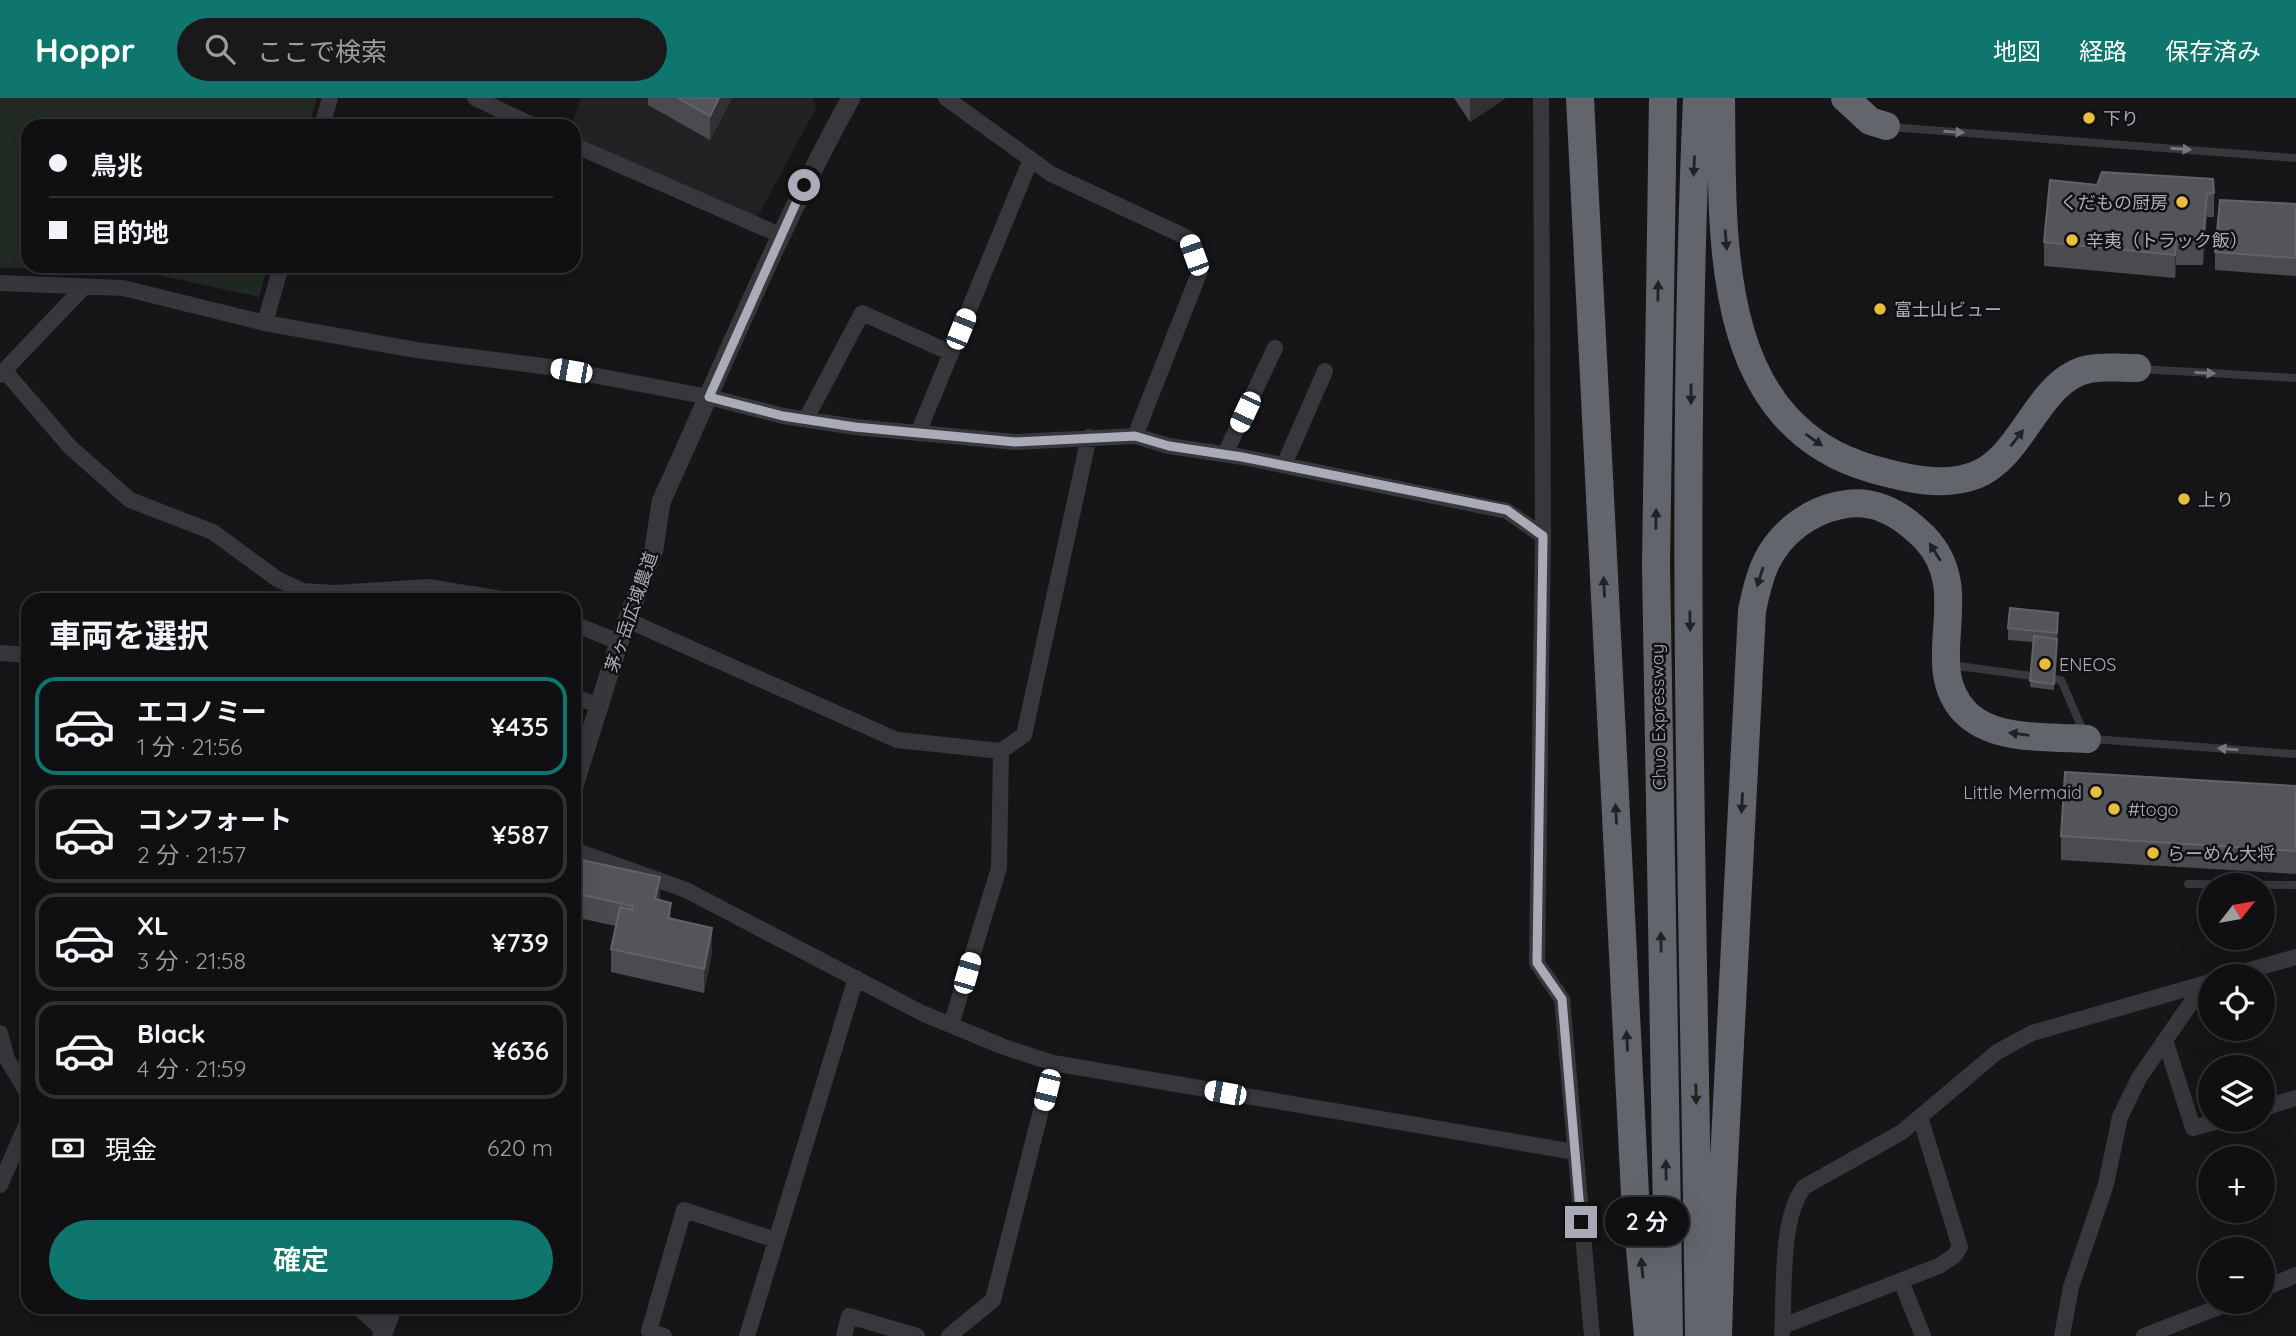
<!DOCTYPE html>
<html lang="ja">
<head>
<meta charset="utf-8">
<style>
  :root { --surface:#101012; --page:#19191b; --text:#f1f3f6; --muted:#9c9d9f; --line:#303032; --accent:#0f766e }
  body { margin:0; font-family:Quicksand,"Noto Sans JP",sans-serif; background:var(--page); color:var(--text); height:100vh; display:flex; flex-direction:column; font-size:26px; white-space:nowrap }
  * { box-sizing:border-box; margin:0 }
  p { font-size:23px; color:var(--muted) }
  .icon { flex:none; width:38px; height:38px; fill:none; stroke:currentColor; stroke-width:2; stroke-linecap:round; stroke-linejoin:round }
  .map { position:relative; flex:1; overflow:hidden }
  .side { position:absolute; left:21px; top:495px; width:560px; height:721px; display:flex; flex-direction:column; background:var(--surface); border-radius:21px; box-shadow:0 7px 28px #0002,0 0 0 2px var(--line) }
  .side>* { flex:none }
  .guide { position:absolute; left:21px; top:21px; width:560px; height:154px; border-radius:21px; box-shadow:0 7px 28px #0002,0 0 0 2px var(--line); display:grid; align-content:center; height:154px; padding:0 28px; background:var(--surface) }
  .needle { width:46px; rotate:59deg }
  .buttons { position:absolute; left:2198px; top:775px; display:grid; gap:14px }
  .buttons a { display:grid; place-items:center; width:77px; height:77px; border-radius:50%; background:var(--surface); box-shadow:0 7px 28px #0002,0 0 0 2px var(--line); font-size:35px }
  .end { position:absolute; width:32px; height:32px; margin:-16px; border:9px solid #a9acb7; background:#111; box-shadow:0 0 0 4px #111 }
  .from { border-radius:50% }
  .bubble { position:absolute; height:49px; border-radius:24px; background:var(--surface); box-shadow:0 7px 28px #0002,0 0 0 2px var(--line); font-size:23px; font-weight:600; line-height:49px; text-align:center }
  .car { position:absolute; width:21px; height:42px; margin:-21px -10px; border-radius:9px; box-shadow:0 0 5px 2px #0007; background:linear-gradient(#fff 24%,#345 0 40%,#fff 0 76%,#345 0 86%,#fff 0) }
  .guide b { display:flex; align-items:center; gap:24px; height:66px; font-size:26px }
  .guide b+b { border-top:2px solid var(--line) }
  .guide i { width:18px; height:18px; background:var(--text) }
  ul { padding:0; list-style:none }
  li { display:flex; align-items:center; gap:21px; height:98px; margin:0 14px 10px; padding:0 14px; border:4px solid var(--line); border-radius:21px }
  li div { flex:1 }
  li b { display:block; font-size:26px }
  li em { font-style:normal; font-weight:600 }
  li.active { border-color:var(--accent) }
  li>.icon { width:63px; height:63px; stroke-width:1.5 }
  h2 { padding:0 28px; font-size:32px; line-height:84px }
  .pay { display:flex; align-items:center; gap:18px; height:77px; padding:0 28px; font-size:26px }
  .pay p { margin-inline-start:auto }
  .primary-button { display:flex; gap:14px; margin-top:auto; padding:14px 28px }
  .primary-button a { flex:1; height:80px; border-radius:42px; background:var(--accent); color:#fff; font-size:28px; font-weight:600; line-height:80px; text-align:center }
  header { display:flex; align-items:center; gap:42px; box-sizing:border-box; height:98px; padding:0 35px; background:var(--accent); color:#fff }
  header strong { font-size:33px }
  nav { display:flex; gap:38px; margin-inline-start:auto; font-size:24px }
  .search { width:490px; height:63px; background:var(--page); display:flex; align-items:center; gap:18px; box-sizing:border-box; padding:0 24px; border-radius:38px; color:var(--muted); font-size:26px }
  .map>svg:first-child { display:block }
</style>
</head>
<body>
<header>
<strong>Hoppr</strong>
<div class="search"><svg class="icon" aria-label="search" viewBox="0 0 24 24"><circle cx="10" cy="10" r="6"/><path d="M15 15l6 6"/></svg>ここで検索</div>
<nav><a>地図</a><a>経路</a><a>保存済み</a></nav>
</header>
<div class="map">
<svg width="2296" height="1238" viewBox="0 0 2296 1238">
  <rect width="100%" height="100%" fill="#161618"/>
  <path fill="#222224" d="M581,0H813L816,10L757,120L574,39V28H571Z"/>
  <path fill="#222a24" d="M0,0H317L309,28H28V168H268L259,199L130,171L0,170Z"/>
  <g fill="none" stroke-linecap="round" stroke-linejoin="round">
    <path stroke="#37373c" stroke-width="8" d="M1889,29L2296,60
      M2140,271L2296,280
      M1951,567L2061,582L2084,635
      M2093,641L2296,656
      M2188,786L2296,787"/>
    <path stroke="#37373c" stroke-width="16" d="M475,0L534,28
      M946,0L1051,76L1188,140L1200,173L1135,338
      M1541,0L1543,438L1537,865L1562,901L1592,1238
      M322,28L330,0
      M574,47L780,137
      M0,185L123,190L265,225L416,252L550,269L709,299L783,318L855,329L1015,344L1135,338L1169,348L1243,359L1507,413L1543,438
      M265,225L281,168
      M4,272L70,349L130,402L213,434L277,481L303,493L334,495L429,489L507,502
      M0,277L84,189
      M806,321L862,215L951,255
      M918,335L1031,61
      M1225,356L1275,250
      M1284,367L1325,273
      M627,522L897,642L1001,653L1024,637L1089,339
      M574,526L619,544
      M0,555L28,557
      M574,599L599,607
      M574,752L686,792L922,915L1004,949L1053,965L1575,1054
      M2229,878L2296,859
      M951,927L999,770L1001,653
      M0,935L7,961L28,996
      M2165,942L2193,1030L2222,1022
      M2263,1010L2296,1000
      M0,1087L28,1023
      M1901,1183L1923,1238
      M2263,1191L2296,1177
      M358,1209L384,1233
      M1783,1228L1939,1168L1954,1158L1960,1149L1920,1019
      M664,1238L649,1233L684,1112L776,1142
      M747,1238L856,880
      M844,1238L849,1218L917,1238
      M949,1238L993,1202L1053,965
      M1782,1238C1785,1197 1779,1122 1804,1089L1902,1034L1997,954L2032,935L2210,884
      M2062,1238L2071,1189L2106,1086L2120,1019L2139,980L2204,886
      M2144,1238L2232,1204"/>
    <path stroke="#37373c" stroke-width="19" d="M574,688L619,544L654,451L661,404C723,268 779,130 851,0
      M382,1238L393,1209"/>
    <path stroke="#63656d" stroke-width="28" d="M1580,0L1635,1096L1648,1238
      M1663,0L1656,467L1669,1238
      M1697,0C1679,412 1694,826 1699,1238
      M1721,0C1723,134 1710,325 1872,371C1905,380 1943,390 1976,377C2024,358 2038,281 2089,271C2104,268 2122,270 2137,270
      M1845,0L1870,23L1886,28
      M1718,1238L1722,1103L1752,513C1759,477 1767,449 1798,426C1821,409 1854,399 1882,410C1899,416 1912,427 1925,440C1977,495 1919,565 1965,614C1994,644 2049,638 2087,641"/>
  </g>
  <path fill="#4a4a4f" d="M648,0H732L710,42L648,7Z
    M1454,0H1506L1470,24Z
    M2097,87L2214,95V119H2207L2203,167H2176L2175,180L2044,168V144Z
    M2296,106V178L2215,172V154Z
    M2058,527L2054,592L2030,589L2033,544L2008,542V530Z
    M2296,688V776L2061,762V738Z
    M574,776L660,802L671,821L712,854L704,895L611,874V851L616,828L574,819Z"/>
  <path fill="#313134" d="M719,0H732L710,42V18Z
    M1470,0H1506L1470,24Z
    M2207,96V119L2203,167V143Z
    M2176,143V167L2175,180V157Z
    M660,779V802L655,801Z
    M671,805V829L668,820Z
    M712,830V854L704,895V871Z"/>
  <path fill="#54555a" stroke="#626269" stroke-width="2" d="M678,0H719L710,18Z
    M2102,74L2213,81L2214,95L2207,96L2203,143H2176L2175,157L2044,144L2050,82L2097,87Z
    M2220,102L2296,106V160L2215,154Z
    M2010,510L2058,515L2057,535L2008,530Z
    M2034,538L2057,541L2054,586L2030,583Z
    M2065,674L2296,688V753L2061,738Z
    M577,761L660,779L655,801L671,805L668,820L712,830L704,871L611,851L620,809L632,812L633,808L574,795V776Z"/>
  <defs><path id="oneway-solid" d="M-6-.8H1V-3.2L6.5 0L1 3.2V.8H-6Z" transform="scale(1.75)"/></defs>
  <g fill="#767780">
    <use href="#oneway-solid" transform="translate(1954 34) rotate(4)"/>
    <use href="#oneway-solid" transform="translate(2181 51) rotate(4)"/>
    <use href="#oneway-solid" transform="translate(2205 275) rotate(3)"/>
    <use href="#oneway-solid" transform="translate(2228 651) rotate(-175)"/>
  </g>
  <g fill="#212225">
    <use href="#oneway-solid" transform="translate(1694 68) rotate(93)"/>
    <use href="#oneway-solid" transform="translate(1726 142) rotate(85)"/>
    <use href="#oneway-solid" transform="translate(1658 193) rotate(-89)"/>
    <use href="#oneway-solid" transform="translate(1691 296) rotate(90)"/>
    <use href="#oneway-solid" transform="translate(2017 340) rotate(-52)"/>
    <use href="#oneway-solid" transform="translate(1814 342) rotate(35)"/>
    <use href="#oneway-solid" transform="translate(1656 421) rotate(-89)"/>
    <use href="#oneway-solid" transform="translate(1935 454) rotate(-122)"/>
    <use href="#oneway-solid" transform="translate(1760 479) rotate(108)"/>
    <use href="#oneway-solid" transform="translate(1604 489) rotate(-93)"/>
    <use href="#oneway-solid" transform="translate(1690 523) rotate(89)"/>
    <use href="#oneway-solid" transform="translate(2019 636) rotate(-172)"/>
    <use href="#oneway-solid" transform="translate(1742 705) rotate(93)"/>
    <use href="#oneway-solid" transform="translate(1616 716) rotate(-93)"/>
    <use href="#oneway-solid" transform="translate(1661 844) rotate(-91)"/>
    <use href="#oneway-solid" transform="translate(1627 943) rotate(-93)"/>
    <use href="#oneway-solid" transform="translate(1696 996) rotate(89)"/>
    <use href="#oneway-solid" transform="translate(1666 1072) rotate(-91)"/>
    <use href="#oneway-solid" transform="translate(1642 1170) rotate(-95)"/>
  </g>
  <g fill="none" stroke-linecap="round" stroke-linejoin="round">
    <path stroke="#a9acb7" stroke-width="9" d="M804,87L709,299L783,318L855,329L1015,344L1135,338L1169,348L1242,359L1507,412L1543,438L1537,865L1562,901L1581,1124"/>
  </g>
  <g fill="#e7be3e" stroke="#111113" stroke-width="2.5">
    <circle cx="2089" cy="20" r="7"/>
    <circle cx="2182" cy="104" r="7"/>
    <circle cx="2072" cy="142" r="7"/>
    <circle cx="1880" cy="211" r="7"/>
    <circle cx="2184" cy="401" r="7"/>
    <circle cx="2045" cy="566" r="7"/>
    <circle cx="2096" cy="694" r="7"/>
    <circle cx="2114" cy="711" r="7"/>
    <circle cx="2153" cy="755" r="7"/>
  </g>
  <g text-anchor="middle" dominant-baseline="central" stroke-width="5" stroke-linejoin="round" paint-order="stroke">
    <g font-size="18" fill="#a9acb7" stroke="#111113" text-anchor="start">
      <text x="2103" y="20">下り</text>
      <text x="2168" y="104" text-anchor="end">くだもの厨房</text>
      <text x="2086" y="142">辛夷（トラック飯）</text>
      <text x="1894" y="211">富士山ビュー</text>
      <text x="2198" y="401">上り</text>
      <text x="2059" y="566">ENEOS</text>
      <text x="2082" y="694" text-anchor="end">Little Mermaid</text>
      <text x="2128" y="711">#togo</text>
      <text x="2167" y="755">らーめん大将</text>
    </g>
    <g font-size="18" fill="#a9acb7" stroke="#111113">
      <text transform="translate(631 514) rotate(-71)">茅ヶ岳広域農道</text>
      <text transform="translate(1658 619) rotate(-91)">Chuo Expressway</text>
    </g>
  </g>
</svg>
<div class="buttons">
<a><svg class="needle" viewBox="-14 -14 28 28"><path d="M0-13l5 13h-10z" fill="#e53935"/><path d="M0 13l5-13h-10z" fill="#9c9d9f"/></svg></a>
<a><svg class="icon" aria-label="locate" viewBox="0 0 24 24"><circle cx="12" cy="12" r="6"/><path d="M12 2v4M12 18v4M2 12h4M18 12h4"/></svg></a>
<a><svg class="icon" aria-label="layers" viewBox="0 0 24 24"><path d="M12 4l9 5-9 5-9-5zM3 14l9 5 9-5"/></svg></a>
<a>+</a>
<a>−</a>
</div>
<i class="end from" style="left:804px;top:87px"></i>
<i class="end" style="left:1581px;top:1124px"></i>
<div class="bubble" style="left:1605px;top:1099px;width:84px">2 分</div>
<i class="car" style="left:1194px;top:157px;rotate:340deg"></i>
<i class="car" style="left:961px;top:231px;rotate:22deg"></i>
<i class="car" style="left:571px;top:273px;rotate:280deg"></i>
<i class="car" style="left:1245px;top:314px;rotate:205deg"></i>
<i class="car" style="left:967px;top:875px;rotate:16deg"></i>
<i class="car" style="left:1047px;top:992px;rotate:194deg"></i>
<i class="car" style="left:1225px;top:995px;rotate:280deg"></i>
<div class="guide">
<b><i class="from"></i>鳥兆</b>
<b><i></i>目的地</b>
</div>
<section class="side">
<h2>車両を選択</h2>
<ul>
<li class="active"><svg class="icon" aria-label="car" viewBox="0 0 24 24"><path d="M5 17H2v-5l4-1 3-4h7l3 4 3 1v5h-3M9 17h6M6 11h13"/><circle cx="7" cy="17" r="2"/><circle cx="17" cy="17" r="2"/></svg><div><b>エコノミー</b><p>1 分 · 21:56</p></div><em>¥435</em></li>
<li><svg class="icon" aria-label="car" viewBox="0 0 24 24"><path d="M5 17H2v-5l4-1 3-4h7l3 4 3 1v5h-3M9 17h6M6 11h13"/><circle cx="7" cy="17" r="2"/><circle cx="17" cy="17" r="2"/></svg><div><b>コンフォート</b><p>2 分 · 21:57</p></div><em>¥587</em></li>
<li><svg class="icon" aria-label="car" viewBox="0 0 24 24"><path d="M5 17H2v-5l4-1 3-4h7l3 4 3 1v5h-3M9 17h6M6 11h13"/><circle cx="7" cy="17" r="2"/><circle cx="17" cy="17" r="2"/></svg><div><b>XL</b><p>3 分 · 21:58</p></div><em>¥739</em></li>
<li><svg class="icon" aria-label="car" viewBox="0 0 24 24"><path d="M5 17H2v-5l4-1 3-4h7l3 4 3 1v5h-3M9 17h6M6 11h13"/><circle cx="7" cy="17" r="2"/><circle cx="17" cy="17" r="2"/></svg><div><b>Black</b><p>4 分 · 21:59</p></div><em>¥636</em></li>
</ul>
<div class="pay"><svg class="icon" aria-label="cash" viewBox="0 0 24 24"><path d="M3 7h18v10H3z"/><circle cx="12" cy="12" r="2"/></svg>現金<p>620 m</p></div>
<div class="primary-button"><a>確定</a></div>
</section>
</div>
</body>
</html>
